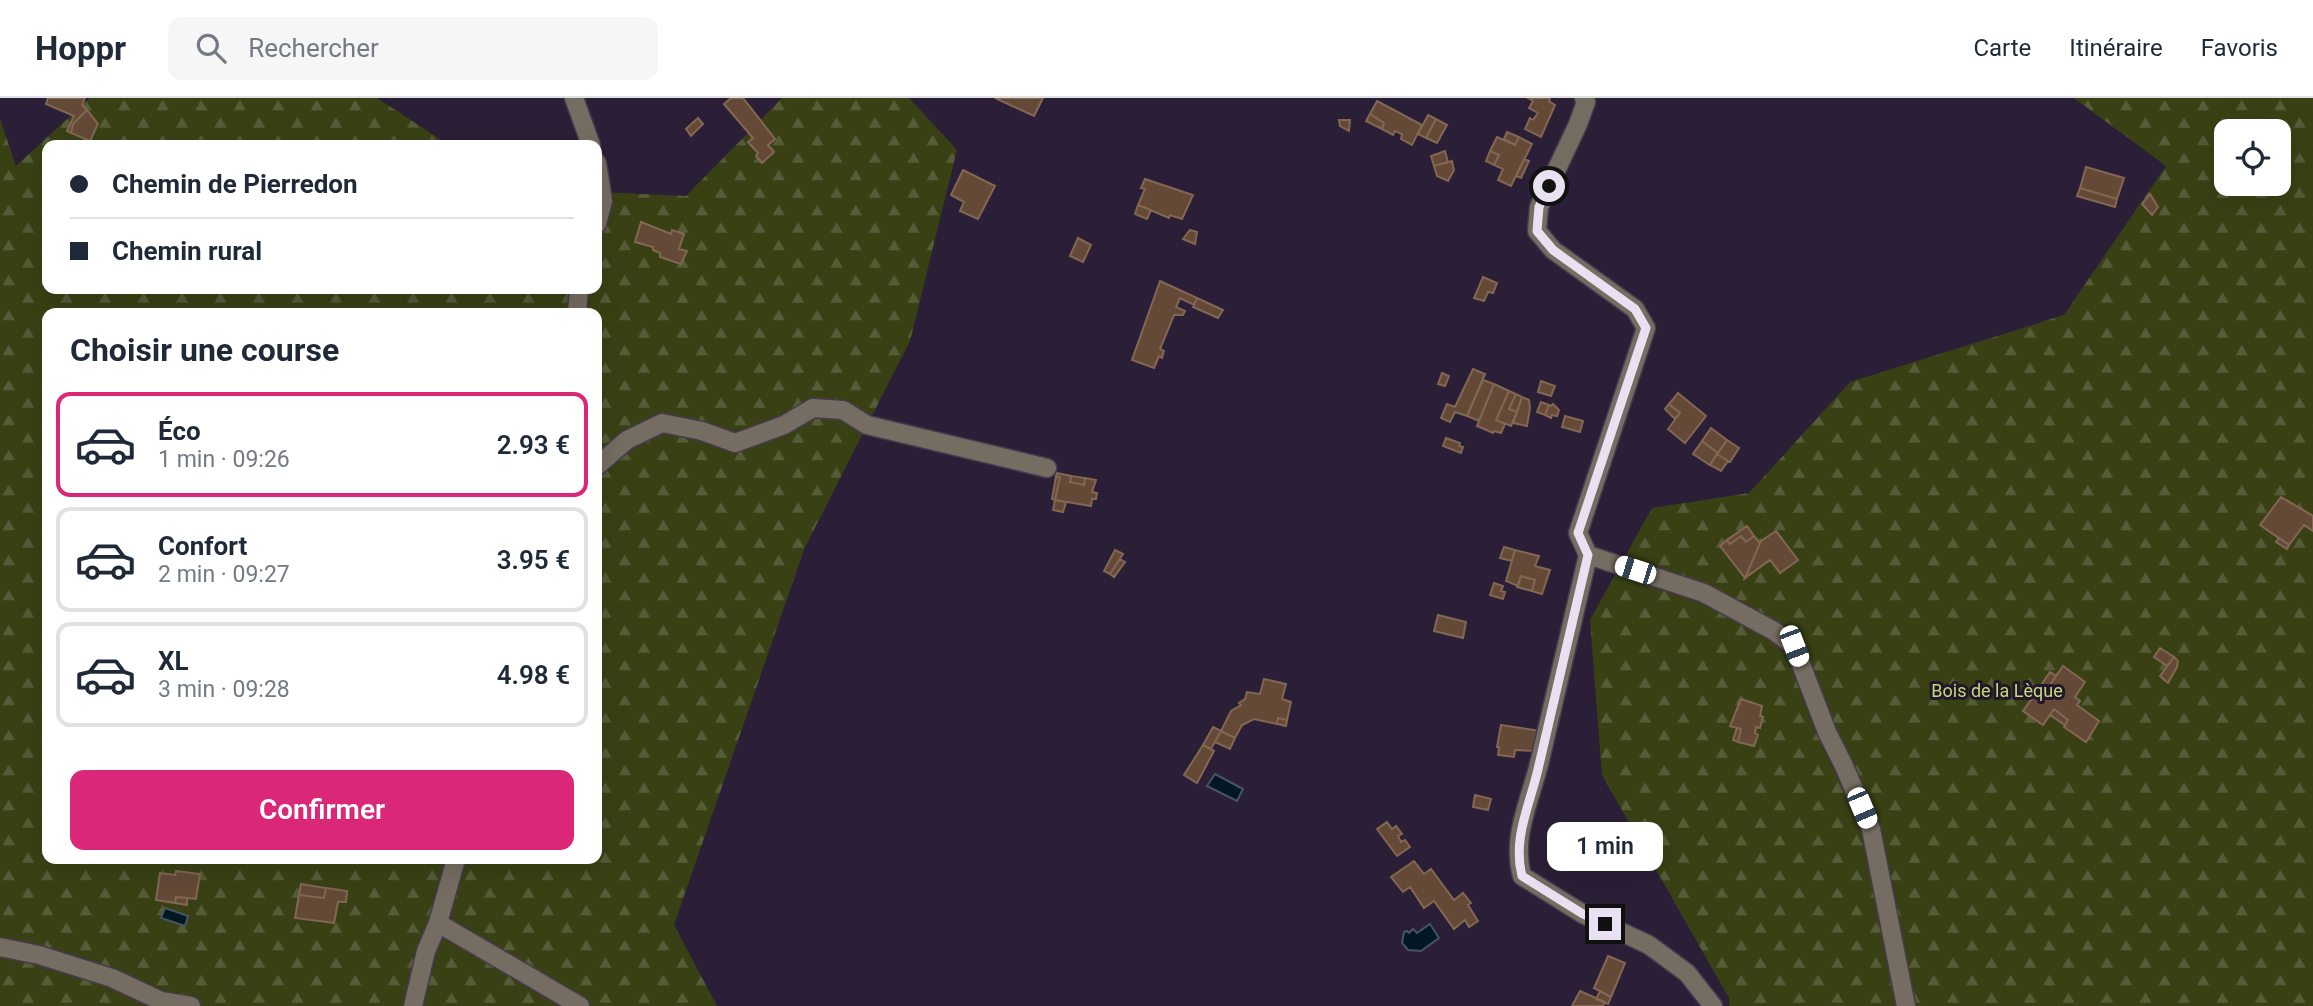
<!DOCTYPE html>
<html lang="fr">
<head>
<meta charset="utf-8">
<style>
  :root { --surface:#fff; --page:#f6f6f7; --text:#1f2937; --muted:#747a83; --line:#e0e1e3; --accent:#db2777 }
  body { margin:0; font-family:Roboto,sans-serif; background:var(--page); color:var(--text); height:100vh; display:flex; flex-direction:column; font-size:26px; white-space:nowrap }
  * { box-sizing:border-box; margin:0 }
  p { font-size:23px; color:var(--muted) }
  .icon { flex:none; width:38px; height:38px; fill:none; stroke:currentColor; stroke-width:2; stroke-linecap:round; stroke-linejoin:round }
  .map { position:relative; flex:1; overflow:hidden }
  .drawer { position:absolute; left:42px; top:210px; width:560px; height:556px; display:flex; flex-direction:column; background:var(--surface); border-radius:14px; box-shadow:0 7px 28px #0002 }
  .drawer>* { flex:none }
  .banner { position:absolute; left:42px; top:42px; width:560px; height:154px; border-radius:14px; box-shadow:0 7px 28px #0002; display:grid; align-content:center; height:154px; padding:0 28px; background:var(--surface) }
  .tools { position:absolute; left:2214px; top:21px; display:grid; gap:14px }
  .tools a { display:grid; place-items:center; width:77px; height:77px; border-radius:14px; background:var(--surface); box-shadow:0 7px 28px #0002; font-size:35px }
  .end { position:absolute; width:32px; height:32px; margin:-16px; border:9px solid #e9e1f1; background:#111; box-shadow:0 0 0 4px #111 }
  .from { border-radius:50% }
  .bubble { position:absolute; height:49px; border-radius:14px; background:var(--surface); box-shadow:0 7px 28px #0002; font-size:23px; font-weight:600; line-height:49px; text-align:center }
  .car { position:absolute; width:21px; height:42px; margin:-21px -10px; border-radius:9px; box-shadow:0 0 5px 2px #0007; background:linear-gradient(#fff 24%,#345 0 40%,#fff 0 76%,#345 0 86%,#fff 0) }
  .banner b { display:flex; align-items:center; gap:24px; height:66px; font-size:26px }
  .banner b+b { border-top:2px solid var(--line) }
  .banner i { width:18px; height:18px; background:var(--text) }
  ul { padding:0; list-style:none }
  li { display:flex; align-items:center; gap:21px; height:105px; margin:0 14px 10px; padding:0 14px; border:4px solid var(--line); border-radius:14px }
  li div { flex:1 }
  li b { display:block; font-size:26px }
  li em { font-style:normal; font-weight:600 }
  li.on { border-color:var(--accent) }
  li>.icon { width:63px; height:63px; stroke-width:1.5 }
  h2 { padding:0 28px; font-size:32px; line-height:84px }
  .button { display:flex; gap:14px; margin-top:auto; padding:14px 28px }
  .button a { flex:1; height:80px; border-radius:14px; background:var(--accent); color:#fff; font-size:28px; font-weight:600; line-height:80px; text-align:center }
  header { display:flex; align-items:center; gap:42px; box-sizing:border-box; height:98px; padding:0 35px; background:var(--surface); border-bottom:2px solid var(--line) }
  header strong { font-size:33px }
  nav { display:flex; gap:38px; margin-inline-start:auto; font-size:24px }
  .search { width:490px; height:63px; background:var(--page); display:flex; align-items:center; gap:18px; box-sizing:border-box; padding:0 24px; border-radius:14px; color:var(--muted); font-size:26px }
  .map>svg:first-child { display:block }
</style>
</head>
<body>
<header>
<strong>Hoppr</strong>
<div class="search"><svg class="icon" aria-label="search" viewBox="0 0 24 24"><circle cx="10" cy="10" r="6"/><path d="M15 15l6 6"/></svg>Rechercher</div>
<nav><a>Carte</a><a>Itinéraire</a><a>Favoris</a></nav>
</header>
<div class="map">
<svg width="2313" height="908" viewBox="0 0 2313 908">
  <defs>
    <pattern id="forest-firs" width="22" height="20" patternUnits="userSpaceOnUse" patternTransform="scale(1.75)"><rect width="22" height="20" fill="#394114"/><path d="M5 1l3.5 6h-7zM16 11l3.5 6h-7z" fill="#565c37"/></pattern>
  </defs>
  <rect width="100%" height="100%" fill="#2b1f37"/>
  <path fill="url(#forest-firs)" fill-rule="evenodd" d="M90,0H377L449,47H47V191H597V94L686,98L782,0H909L957,52L910,243L805,449L674,827L717,908H0V21L16,68ZM47,215H597V761H47Z
    M2074,0H2313V908H1729V900L1602,677L1590,522L1652,410L1749,395L1850,284L2064,217L2166,68ZM2226,33H2278V86H2226Z"/>
  <path fill="#011824" stroke="#475462" stroke-width="2" d="M1215,676L1243,691L1237,703L1207,688Z
    M165,810L188,818L185,828L161,820Z
    M1430,826L1439,840L1421,853L1408,852L1402,845L1404,834L1407,833L1409,835L1413,831L1417,835Z"/>
  <path fill="#644937" stroke="#826753" stroke-width="2" d="M48,0H85L82,7L87,12L73,26L71,35L67,33L74,18L46,6Z
    M731,0H743L775,41L768,47L774,54L762,65L756,58L758,55L748,44L753,40L724,6Z
    M995,0H1043L1034,18Z
    M1528,0H1550L1549,3L1555,7L1541,39L1525,31L1530,20L1533,22L1538,15L1529,10L1533,3Z
    M1377,3L1422,27L1412,47L1401,41L1402,36L1395,33L1393,37L1382,31L1384,25L1370,16Z
    M87,12L98,26L90,43L71,35L73,26Z
    M1370,16L1384,25L1382,31L1366,23Z
    M1428,17L1436,21L1426,40L1418,36Z
    M698,20L703,26L691,38L686,31Z
    M1436,21L1447,27L1437,45L1426,40Z
    M1339,22H1350L1349,33L1340,28Z
    M1507,34L1519,39L1515,47L1504,41Z
    M1497,39L1515,47L1519,39L1532,46L1511,88L1498,82L1503,71L1494,67L1499,57L1490,53Z
    M1445,53L1448,64L1434,68L1431,58Z
    M1490,53L1499,57L1494,67L1486,63Z
    M1524,61L1529,63L1521,80L1516,78Z
    M1452,63L1454,72L1448,83L1437,78L1434,68Z
    M2086,69L2124,80L2117,101L2080,90Z
    M963,72L995,88L978,121L960,113L964,104L951,97Z
    M1145,81L1193,97L1182,121L1170,117L1169,120L1138,107L1145,91L1141,90Z
    M2080,90L2117,101L2115,109L2077,98Z
    M2150,96L2158,109L2152,117L2142,106Z
    M1138,107L1151,112L1147,121L1135,116Z
    M641,124L671,136L672,132L684,136L679,151L687,153L681,166L660,159V155L653,152V149L635,144Z
    M1190,132L1197,134L1195,146L1183,141Z
    M1078,140L1091,147L1083,164L1070,158Z
    M1483,179L1497,185L1493,195L1488,194L1484,203L1474,200Z
    M1160,183L1197,200L1194,207L1180,200L1176,209L1185,213L1183,217H1174L1160,251L1164,253L1162,260L1159,258L1154,270L1132,262Z
    M1197,200L1223,212L1218,220L1193,209Z
    M1473,271L1485,276L1467,318L1455,314L1450,324L1441,320L1447,306L1455,309Z
    M1442,275L1449,278L1445,288L1438,286Z
    M1483,282L1494,286L1479,323L1467,318Z
    M1541,283L1555,288L1551,298L1538,294Z
    M1494,286L1509,293L1496,322L1505,326L1501,335L1494,333L1493,335L1477,328Z
    M1509,293L1516,296L1509,311L1517,314L1511,328L1496,322Z
    M1678,295L1706,318L1685,345L1668,331L1680,315L1669,306Z
    M1516,296L1522,299L1517,314L1509,311Z
    M1522,299L1529,302L1530,310L1527,328L1513,325Z
    M1541,304L1549,307L1545,317L1537,314Z
    M1553,306L1559,312L1557,318L1552,317L1551,320L1545,317L1549,307L1551,308Z
    M1669,306L1680,315L1675,321L1665,311Z
    M1565,318L1583,323L1580,334L1562,329Z
    M1711,330L1727,342L1718,355L1702,343Z
    M1446,340L1460,345L1459,348L1463,349L1461,355L1443,348Z
    M1727,342L1739,350L1730,364L1717,356Z
    M1702,343L1718,355L1710,367L1693,356Z
    M1717,356L1728,363L1721,373L1710,367Z
    M1057,375L1071,378L1070,384L1084,387L1085,380L1096,382L1092,394L1097,395L1096,401H1092L1091,408L1055,402L1060,379L1056,378Z
    M1056,378L1060,379L1055,402L1052,401Z
    M1071,378L1085,380L1084,387L1070,384Z
    M2281,399L2313,418V433L2304,427L2289,447L2260,427Z
    M1055,402L1066,404L1063,414L1053,412Z
    M1747,428L1754,438L1746,444L1741,438L1730,446L1727,442Z
    M1776,433L1798,462L1780,475L1770,462L1745,480L1761,443Z
    M1741,438L1746,444L1754,438L1759,444L1761,443L1745,480L1720,448L1727,442L1730,446Z
    M2279,440L2289,447L2287,451L2276,444Z
    M1504,449L1515,452L1512,463L1500,460Z
    M1115,452L1123,456L1110,476L1104,473Z
    M1515,452L1539,458L1535,468L1550,472L1542,496L1532,493L1535,482L1521,478L1518,488L1506,483Z
    M1120,461L1125,464L1114,479L1110,476Z
    M1521,478L1535,482L1532,493L1517,489Z
    M1494,485L1503,488L1501,493L1505,494L1503,501L1490,497Z
    M1438,517L1466,524L1463,540L1434,533Z
    M2160,550L2174,559L2167,568L2154,559Z
    M2174,559L2178,563L2177,569L2168,585L2160,578Z
    M2063,568L2085,584L2075,599L2080,603L2077,607L2099,623L2086,644L2064,629L2068,622L2054,611L2043,627L2023,613L2035,596L2041,600Z
    M2050,574L2056,578L2041,600L2035,596Z
    M1264,581L1286,586L1282,601L1291,604L1287,622L1278,620L1277,626L1254,621L1242,627L1235,640L1221,633L1231,613L1241,607L1239,605L1245,601L1247,594L1260,596Z
    M1741,601L1762,608L1760,618L1763,619L1760,630L1756,629L1755,635L1758,637L1754,648L1738,644L1741,631L1730,628Z
    M2054,611L2068,622L2065,627L2050,617Z
    M1278,620L1287,622L1286,628L1277,626Z
    M1501,627L1541,633L1537,653L1515,652L1514,659L1498,657L1499,649H1497Z
    M1213,629L1221,633L1211,651L1203,647Z
    M1737,630L1741,631L1738,644L1733,642Z
    M1221,633L1235,640L1230,651L1215,644Z
    M1203,647L1214,653L1197,685L1184,677Z
    M1475,697L1491,701L1488,712L1473,709Z
    M1387,724L1392,731L1396,728L1402,736L1398,738L1401,744L1405,742L1410,749L1397,758L1377,731Z
    M1414,763L1424,776L1431,771L1454,802L1463,795L1471,805L1468,807L1478,823L1469,829L1465,822L1454,831L1434,803L1424,810L1410,789L1403,794L1391,779Z
    M176,773L200,776L196,801L176,799L175,805L156,802L160,775L175,777Z
    M301,786L326,790L324,800L299,797Z
    M326,790L347,793L346,804H338L334,825L295,820L299,797L324,800Z
    M176,799L187,800V807L175,805Z
    M1608,858L1625,865L1611,899L1594,890Z
    M1580,893L1605,904L1603,908H1572Z
    M1600,893L1611,899L1608,906L1596,901Z"/>
  <g fill="none" stroke-linecap="round" stroke-linejoin="round">
    <defs>
      <path id="minor" d="M574,0L591,47
        M1584,0L1586,4L1578,26L1539,109L1537,133L1553,152L1635,211L1646,230L1578,435L1588,457L1704,495L1774,533L1794,548L1827,634L1844,668L1871,731L1906,908
        M597,65L603,103L597,126
        M577,215L579,191
        M597,368L627,342L662,325L702,333L735,345L784,327L813,310L843,312L867,327L1047,370
        M1588,457C1572,525 1556,594 1540,662C1531,701 1511,738 1522,778L1583,816L1649,847L1687,875L1713,908
        M438,825L580,908
        M0,849L39,857L112,880L161,903L191,908
        M413,908L426,853L438,825L456,761"/>
    </defs>
    <use href="#minor" stroke="#463a51" stroke-width="21"/>
    <use href="#minor" stroke="#756d61" stroke-width="18"/>
  </g>
  <g fill="none" stroke-linecap="round" stroke-linejoin="round">
    <path stroke="#e9e1f1" stroke-width="9" d="M1549,88L1539,109L1537,133L1553,152L1635,211L1646,230L1578,435L1588,457C1572,527 1555,597 1539,667C1531,705 1512,739 1522,778L1583,816L1605,826"/>
  </g>
  <g text-anchor="middle" dominant-baseline="central" stroke-width="6" stroke-linejoin="round" paint-order="stroke">
    <g font-size="18" fill="#c5d976" stroke="#22162c">
      <text x="1997" y="592">Bois de la Lèque</text>
    </g>
  </g>
</svg>
<div class="tools">
<a><svg class="icon" aria-label="locate" viewBox="0 0 24 24"><circle cx="12" cy="12" r="6"/><path d="M12 2v4M12 18v4M2 12h4M18 12h4"/></svg></a>
</div>
<i class="end from" style="left:1549px;top:88px"></i>
<i class="end" style="left:1605px;top:826px"></i>
<div class="bubble" style="left:1547px;top:724px;width:116px">1 min</div>
<i class="car" style="left:1635px;top:472px;rotate:288deg"></i>
<i class="car" style="left:1794px;top:548px;rotate:159deg"></i>
<i class="car" style="left:1862px;top:710px;rotate:157deg"></i>
<div class="banner">
<b><i class="from"></i>Chemin de Pierredon</b>
<b><i></i>Chemin rural</b>
</div>
<section class="drawer">
<h2>Choisir une course</h2>
<ul>
<li class="on"><svg class="icon" aria-label="car" viewBox="0 0 24 24"><path d="M5 17H2v-5l4-1 3-4h7l3 4 3 1v5h-3M9 17h6M6 11h13"/><circle cx="7" cy="17" r="2"/><circle cx="17" cy="17" r="2"/></svg><div><b>Éco</b><p>1 min · 09:26</p></div><em>2.93 €</em></li>
<li><svg class="icon" aria-label="car" viewBox="0 0 24 24"><path d="M5 17H2v-5l4-1 3-4h7l3 4 3 1v5h-3M9 17h6M6 11h13"/><circle cx="7" cy="17" r="2"/><circle cx="17" cy="17" r="2"/></svg><div><b>Confort</b><p>2 min · 09:27</p></div><em>3.95 €</em></li>
<li><svg class="icon" aria-label="car" viewBox="0 0 24 24"><path d="M5 17H2v-5l4-1 3-4h7l3 4 3 1v5h-3M9 17h6M6 11h13"/><circle cx="7" cy="17" r="2"/><circle cx="17" cy="17" r="2"/></svg><div><b>XL</b><p>3 min · 09:28</p></div><em>4.98 €</em></li>
</ul>
<div class="button"><a>Confirmer</a></div>
</section>
</div>
</body>
</html>
